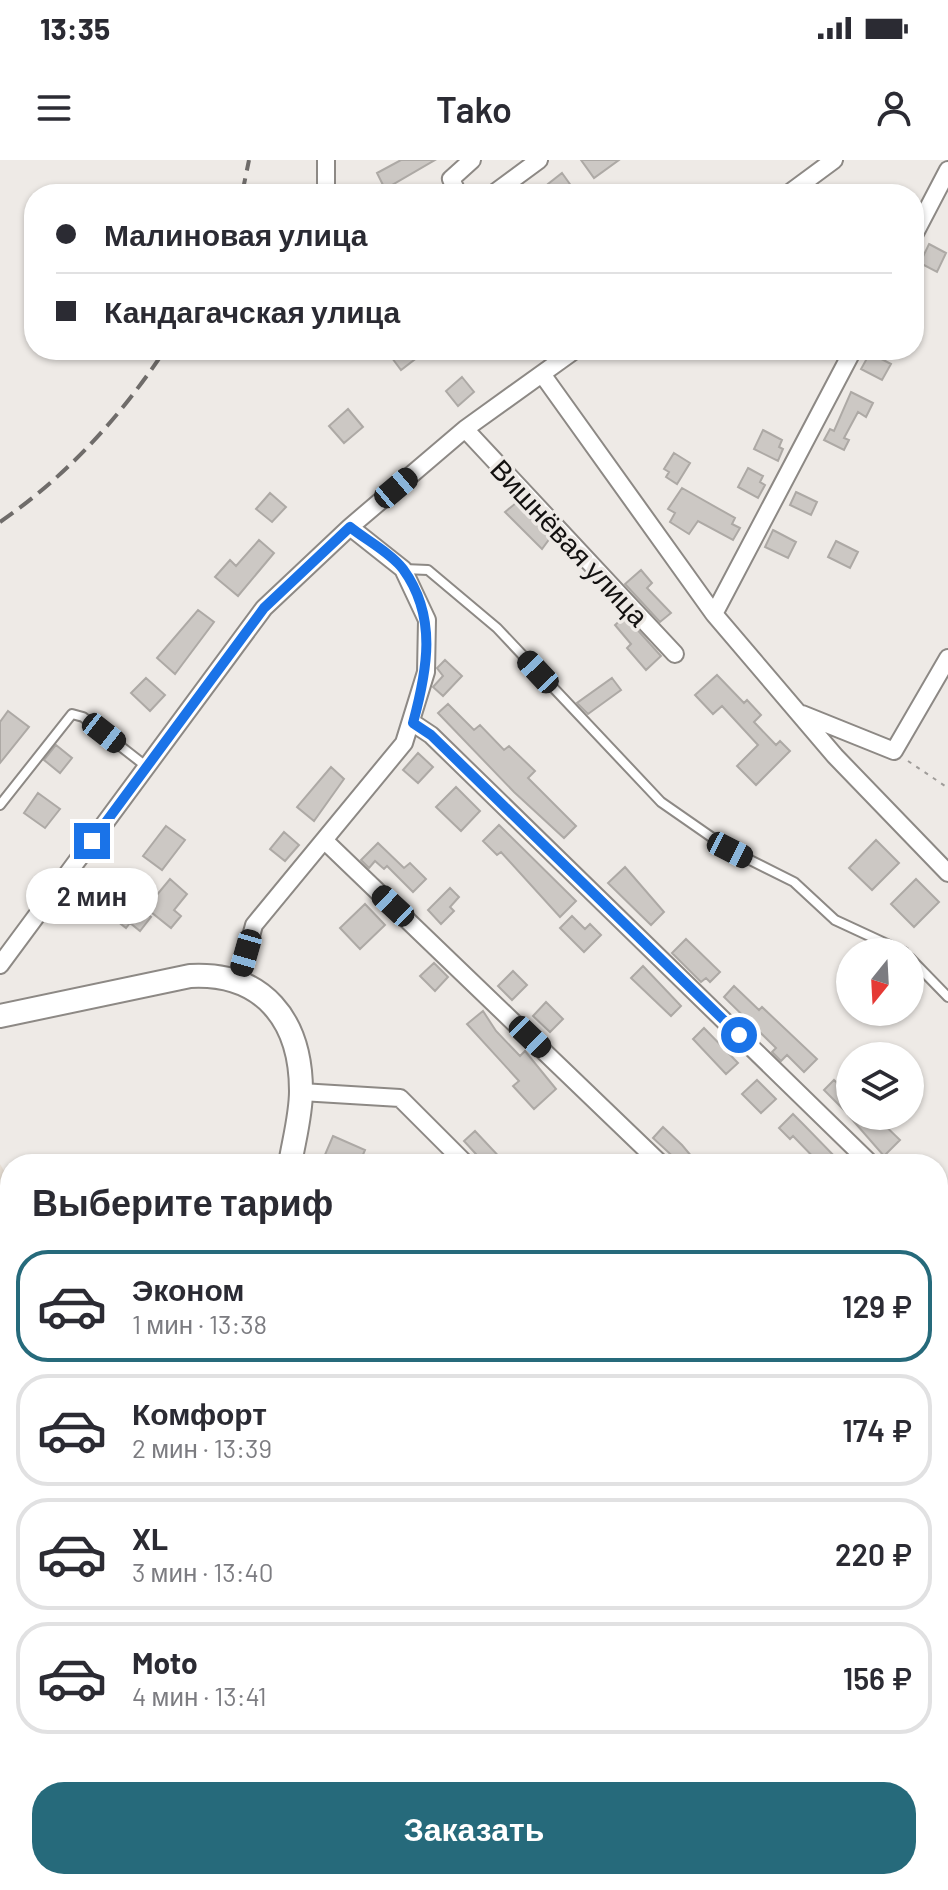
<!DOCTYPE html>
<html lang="ru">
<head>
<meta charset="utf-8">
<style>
  :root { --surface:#fff; --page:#f2f2f3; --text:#2b2b33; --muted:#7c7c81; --line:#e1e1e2; --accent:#266a7b }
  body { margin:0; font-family:Barlow,sans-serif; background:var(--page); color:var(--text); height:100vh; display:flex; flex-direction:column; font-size:30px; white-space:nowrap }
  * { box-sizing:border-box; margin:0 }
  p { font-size:26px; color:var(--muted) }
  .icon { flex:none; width:44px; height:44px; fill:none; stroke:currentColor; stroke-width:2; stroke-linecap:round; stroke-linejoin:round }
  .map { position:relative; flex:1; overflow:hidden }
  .side { position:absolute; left:0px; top:994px; width:948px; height:736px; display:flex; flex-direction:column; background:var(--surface); border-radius:32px 32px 0 0; box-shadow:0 2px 6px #0004 }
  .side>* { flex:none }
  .top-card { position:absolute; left:24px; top:24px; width:900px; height:176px; border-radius:32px; box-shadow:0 2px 6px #0004; display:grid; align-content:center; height:176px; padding:0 32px; background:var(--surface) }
  .needle { width:52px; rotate:198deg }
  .tools { position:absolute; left:836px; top:778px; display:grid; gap:16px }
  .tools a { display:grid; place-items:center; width:88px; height:88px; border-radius:50%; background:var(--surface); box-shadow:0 2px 6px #0004; font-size:40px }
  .end { position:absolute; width:36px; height:36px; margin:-18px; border:10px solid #1a73e8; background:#fff; box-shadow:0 0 0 4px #fff }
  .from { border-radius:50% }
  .bubble { position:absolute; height:56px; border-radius:28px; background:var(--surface); box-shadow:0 2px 6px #0004; font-size:26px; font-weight:600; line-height:56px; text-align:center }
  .car { position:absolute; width:24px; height:48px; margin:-24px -12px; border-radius:10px; box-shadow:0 0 6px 2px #0007; background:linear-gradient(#222 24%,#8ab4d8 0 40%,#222 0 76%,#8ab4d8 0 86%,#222 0) }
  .top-card b { display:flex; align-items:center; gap:28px; height:76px; font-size:30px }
  .top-card b+b { border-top:2px solid var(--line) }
  .top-card i { width:20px; height:20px; background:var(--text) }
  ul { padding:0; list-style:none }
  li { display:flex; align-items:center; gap:24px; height:112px; margin:0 16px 12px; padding:0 16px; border:4px solid var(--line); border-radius:32px }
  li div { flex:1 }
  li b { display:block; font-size:30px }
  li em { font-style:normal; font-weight:600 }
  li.active { border-color:var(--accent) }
  li>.icon { width:72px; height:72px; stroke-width:1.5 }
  h2 { padding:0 32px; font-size:36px; line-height:96px }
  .button { display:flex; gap:16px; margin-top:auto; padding:16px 32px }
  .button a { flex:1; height:92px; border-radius:32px; background:var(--accent); color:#fff; font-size:32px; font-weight:600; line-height:92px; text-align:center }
  .status { display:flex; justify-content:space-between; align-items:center; height:56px; padding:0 40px; background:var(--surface); direction:ltr }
  .status svg { height:22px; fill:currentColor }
  header { display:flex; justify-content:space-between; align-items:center; height:104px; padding:0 32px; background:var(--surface); font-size:36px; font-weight:600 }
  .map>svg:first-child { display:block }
</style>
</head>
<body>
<div class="status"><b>13:35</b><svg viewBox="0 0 49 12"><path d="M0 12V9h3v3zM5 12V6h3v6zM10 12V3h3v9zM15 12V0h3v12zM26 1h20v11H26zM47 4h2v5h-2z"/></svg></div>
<header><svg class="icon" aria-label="menu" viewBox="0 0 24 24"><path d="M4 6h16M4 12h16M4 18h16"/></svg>Tako<svg class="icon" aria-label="person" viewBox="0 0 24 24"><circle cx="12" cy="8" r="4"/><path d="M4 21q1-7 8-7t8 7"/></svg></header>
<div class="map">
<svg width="948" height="1730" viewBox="0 0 948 1730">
  <rect width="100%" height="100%" fill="#eeeae6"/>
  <path fill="#e7ded3" d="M0,1004L10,1021V1250L0,1254Z"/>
  <path fill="#ccc8c4" stroke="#ada9a5" stroke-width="2" d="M401,0H435L385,29L377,13Z
    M581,0H619L594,18Z
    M562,13L577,34H555L548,24Z
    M929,84L946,93L937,112L920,103Z
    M402,190H427L401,210L392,198Z
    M870,193L891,204L882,220L861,209Z
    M462,217L474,232L458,246L446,231Z
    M851,232L873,243L866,257L858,252L844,278L849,280L844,290L824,280L830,269L834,271Z
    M348,249L363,267L344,283L329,266Z
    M763,270L782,280L779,287L783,289L778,301L754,289Z
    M674,293L690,303L677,324L666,317L669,312L664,309Z
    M748,308L763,316L760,322L765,325L758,338L738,327Z
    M682,328L735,358L732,364L740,368L733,380L698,361L689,374L670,362L675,353L668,349Z
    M796,332L817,342L811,355L790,345Z
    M270,333L286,347L272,362L256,349Z
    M516,343L550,378L542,389L505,352Z
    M773,370L796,382L788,398L765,387Z
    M259,380L274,393L238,436L215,417L230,400L236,406Z
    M836,381L858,392L850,408L828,397Z
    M641,410L652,423L647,428L671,453L660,462L625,424Z
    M198,450L214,462L175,514L157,498Z
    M625,456L661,496L646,510L627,488L631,484L615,465Z
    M445,500L462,516L443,536L433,527L443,516L437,508Z
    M717,515L744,543L747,540L761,555L754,562L776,585L780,581L790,591L756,625L737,606L758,585L722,546L713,554L695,535Z
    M146,518L165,535L150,551L131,533Z
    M612,518L621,530L588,554L577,543Z
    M448,544L474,570L480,565L504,590L509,586L535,611L528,618L576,666L564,678L514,632L438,553Z
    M8,551L29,567L0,603V562Z
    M56,585L72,598L60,613L44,600Z
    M418,593L433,607L418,623L403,610Z
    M331,607L344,619L314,661L297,647Z
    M456,627L480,651L461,671L436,647Z
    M38,633L60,649L45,668L24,653Z
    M499,665L576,741L560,757L501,692L497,695L483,681Z
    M166,666L185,680L162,710L143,696Z
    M284,672L299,685L285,701L270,689Z
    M876,680L899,703L872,730L849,708Z
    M378,683L404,708L410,703L426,719L413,732L387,706L384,709L375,701L369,708L361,700Z
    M625,707L664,752L651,765L608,723Z
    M170,719L187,734L174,750L181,756L171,768L146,748Z
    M916,719L939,742L914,767L891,744Z
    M450,728L459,737L450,747L454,751L441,764L428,750Z
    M121,734L151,757L140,771L130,763L126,768L107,753Z
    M365,744L385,765L360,789L340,768Z
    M572,756L585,769L590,764L601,775L584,792L560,768Z
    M686,779L720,812L710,822L706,818L701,822L672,793Z
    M434,803L448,817L435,831L420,816Z
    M643,806L681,846L671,856L631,818Z
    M513,811L527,825L512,840L498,826Z
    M734,826L759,850L762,847L817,899L804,912L787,895L781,901L772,892L776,888L724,837Z
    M546,842L563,859L550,872L533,856Z
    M483,851L496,871L520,896L525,891L556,929L534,949L513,926L519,921L467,864Z
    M704,868L738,903L726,914L693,879Z
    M757,920L776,939L761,953L742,934Z
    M834,920L850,935V956L824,930Z
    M793,954L804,965L842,1004H820L793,976L790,979L779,968Z
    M849,956H875L900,980L884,996Z
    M663,967L682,985L698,1004H681L653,978Z
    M475,971L506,1004H485L464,981Z
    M333,976L365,990L359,1004H321Z"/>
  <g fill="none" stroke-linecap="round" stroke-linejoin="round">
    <defs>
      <path id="service" d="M404,409L428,410L497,468L661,642L730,690L794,722L835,760L904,792
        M0,645L72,554L83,557L147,607
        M910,798L948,837"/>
      <path id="minor" d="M326,0V34
        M458,34L451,19L472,0
        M493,34L539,0
        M788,34L834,0
        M914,75L948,10
        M542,214L714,454L835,596L948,713
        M465,269L675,494
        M714,454L853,190
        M802,554L894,591L948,498
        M413,563L431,575L871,1004
        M324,680L661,1004
        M0,805L264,448L350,367L465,269L575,190
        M239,821L254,765L404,583L426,512L427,460L403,409L350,367
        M301,932L400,938L466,1004
        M938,1069L948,1079
        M938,1273L948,1284
        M938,1477L948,1487
        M938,1541L948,1524
        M938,1659L948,1658
        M675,1730L677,1720
        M890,1730L892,1720"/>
      <path id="secondary" d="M0,856L190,816C263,812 301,860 301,931C301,955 294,980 290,1004
        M209,1720L211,1730"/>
    </defs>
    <use href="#service" stroke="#8d8985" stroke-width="12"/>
    <use href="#minor" stroke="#8d8985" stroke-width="20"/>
    <use href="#secondary" stroke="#8d8985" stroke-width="26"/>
    <path stroke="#9f9c99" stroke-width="2" stroke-dasharray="4 6" stroke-linecap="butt" d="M908,601L948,628"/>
    <use href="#service" stroke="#fff" stroke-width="8"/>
    <use href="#minor" stroke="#fff" stroke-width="16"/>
    <use href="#secondary" stroke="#fff" stroke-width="22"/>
    <path stroke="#6f6c6a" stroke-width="4" stroke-dasharray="16 8" stroke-linecap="butt" d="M242,34L249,0
      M0,362C68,315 119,258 165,190"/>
  </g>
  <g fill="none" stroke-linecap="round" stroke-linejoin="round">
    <path stroke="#1a73e8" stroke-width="10" d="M92,681L264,448L350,367C366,380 391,393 403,409C438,457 427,511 413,563L431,575L739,875"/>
  </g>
  <g text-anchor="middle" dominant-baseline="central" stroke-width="7" stroke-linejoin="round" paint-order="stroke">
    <g font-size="28" fill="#131110" stroke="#eeeae6">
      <text transform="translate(570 382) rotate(47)">Вишнёвая улица</text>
    </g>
  </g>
</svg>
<div class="tools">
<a><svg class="needle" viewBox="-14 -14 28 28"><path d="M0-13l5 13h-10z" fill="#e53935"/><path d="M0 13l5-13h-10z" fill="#7c7c81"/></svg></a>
<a><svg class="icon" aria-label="layers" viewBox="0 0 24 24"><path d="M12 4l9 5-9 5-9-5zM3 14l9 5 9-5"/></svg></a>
</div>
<i class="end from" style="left:739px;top:875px"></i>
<i class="end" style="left:92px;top:681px"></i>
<div class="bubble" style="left:26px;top:708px;width:132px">2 мин</div>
<i class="car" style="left:396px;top:328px;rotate:50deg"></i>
<i class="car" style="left:538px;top:512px;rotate:317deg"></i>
<i class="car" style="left:104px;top:573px;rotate:128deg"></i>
<i class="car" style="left:730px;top:690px;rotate:117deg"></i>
<i class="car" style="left:393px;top:746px;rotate:313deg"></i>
<i class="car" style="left:246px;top:793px;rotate:196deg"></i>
<i class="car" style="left:530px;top:877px;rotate:134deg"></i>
<div class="top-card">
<b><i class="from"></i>Малиновая улица</b>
<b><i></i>Кандагачская улица</b>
</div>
<section class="side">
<h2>Выберите тариф</h2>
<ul>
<li class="active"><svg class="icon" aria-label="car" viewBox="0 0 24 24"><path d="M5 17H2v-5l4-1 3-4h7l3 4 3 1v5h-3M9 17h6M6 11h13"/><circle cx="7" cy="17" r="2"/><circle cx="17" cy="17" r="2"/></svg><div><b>Эконом</b><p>1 мин · 13:38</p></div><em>129 ₽</em></li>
<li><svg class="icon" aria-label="car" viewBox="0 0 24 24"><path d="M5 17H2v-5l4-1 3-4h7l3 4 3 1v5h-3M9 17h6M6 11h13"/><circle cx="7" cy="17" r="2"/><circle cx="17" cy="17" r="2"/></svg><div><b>Комфорт</b><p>2 мин · 13:39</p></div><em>174 ₽</em></li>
<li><svg class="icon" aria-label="car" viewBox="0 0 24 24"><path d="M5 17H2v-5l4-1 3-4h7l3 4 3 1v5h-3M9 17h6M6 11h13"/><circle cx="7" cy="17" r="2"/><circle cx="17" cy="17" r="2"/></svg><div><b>XL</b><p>3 мин · 13:40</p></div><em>220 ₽</em></li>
<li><svg class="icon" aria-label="car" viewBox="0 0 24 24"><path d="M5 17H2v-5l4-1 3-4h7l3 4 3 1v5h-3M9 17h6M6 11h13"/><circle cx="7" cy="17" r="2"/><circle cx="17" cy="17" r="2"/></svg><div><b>Moto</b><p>4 мин · 13:41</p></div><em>156 ₽</em></li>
</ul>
<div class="button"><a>Заказать</a></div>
</section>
</div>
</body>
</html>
